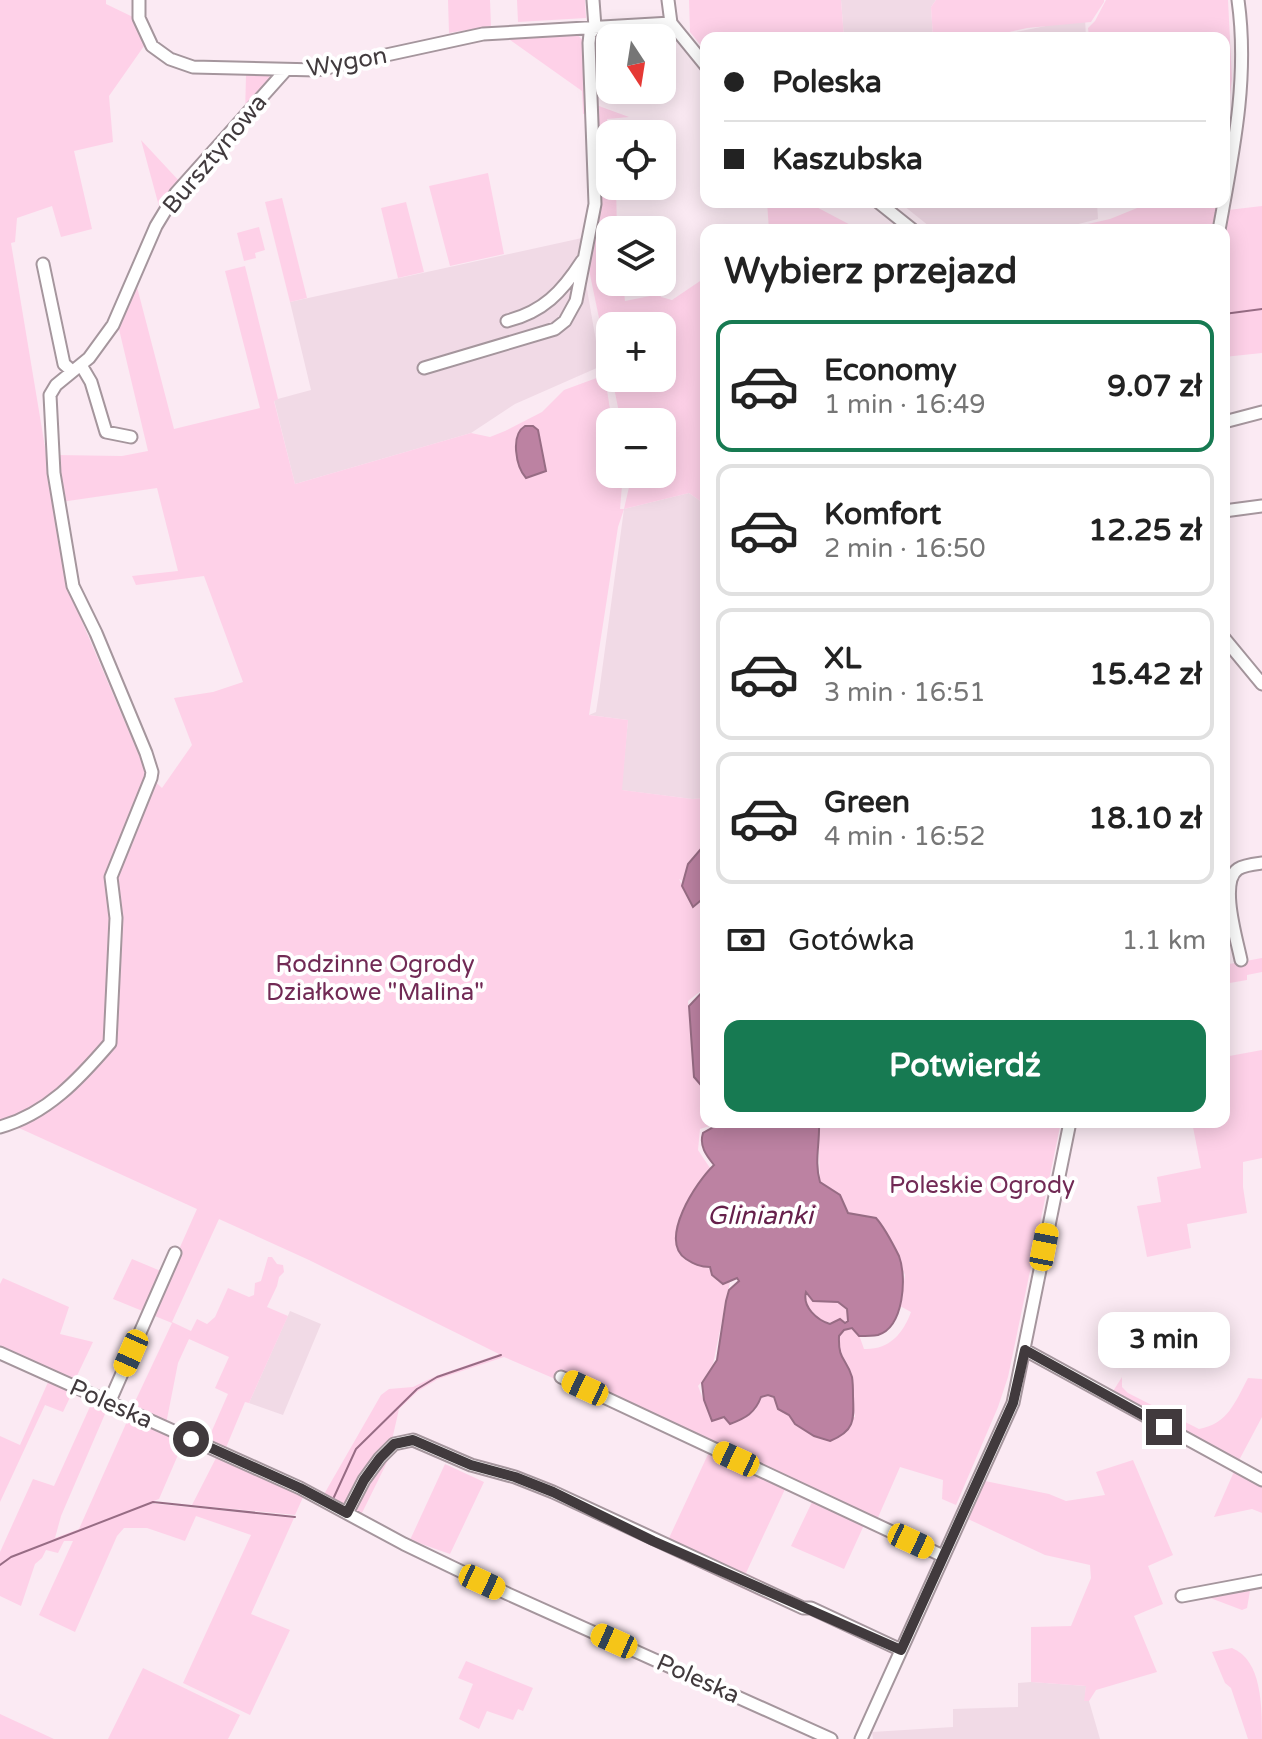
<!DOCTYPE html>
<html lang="pl">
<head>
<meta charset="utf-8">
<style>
  :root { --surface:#fff; --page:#f6f6f6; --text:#222; --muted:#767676; --line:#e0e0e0; --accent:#177a52 }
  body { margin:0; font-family:"Varela Round",sans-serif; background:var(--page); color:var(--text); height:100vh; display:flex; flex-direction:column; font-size:30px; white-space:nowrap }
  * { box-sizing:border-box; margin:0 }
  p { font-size:26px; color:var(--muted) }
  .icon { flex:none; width:44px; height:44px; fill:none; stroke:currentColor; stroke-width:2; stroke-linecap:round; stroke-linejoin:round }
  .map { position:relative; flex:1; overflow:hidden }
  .sheet { position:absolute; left:700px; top:224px; width:530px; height:904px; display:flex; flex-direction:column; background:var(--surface); border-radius:16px; box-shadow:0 4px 20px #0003 }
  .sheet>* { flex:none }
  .banner { position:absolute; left:700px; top:32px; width:530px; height:176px; border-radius:16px; box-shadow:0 4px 20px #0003; display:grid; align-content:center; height:176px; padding:0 24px; background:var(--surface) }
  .needle { width:52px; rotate:168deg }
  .buttons { position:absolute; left:596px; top:24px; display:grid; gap:16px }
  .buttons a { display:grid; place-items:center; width:80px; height:80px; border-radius:16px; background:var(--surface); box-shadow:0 4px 20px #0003; font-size:40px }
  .end { position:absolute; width:36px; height:36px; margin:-18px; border:10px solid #413a3d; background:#fff; box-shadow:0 0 0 4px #fff }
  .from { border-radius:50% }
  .bubble { position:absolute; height:56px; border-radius:16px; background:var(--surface); box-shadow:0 4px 20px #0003; font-size:26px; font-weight:800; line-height:56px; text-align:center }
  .car { position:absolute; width:24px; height:48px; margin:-24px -12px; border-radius:10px; box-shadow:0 0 6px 2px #0007; background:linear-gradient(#f5c518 24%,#345 0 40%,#f5c518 0 76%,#345 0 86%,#f5c518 0) }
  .banner b { display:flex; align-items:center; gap:28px; height:76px; font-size:30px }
  .banner b+b { border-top:2px solid var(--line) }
  .banner i { width:20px; height:20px; background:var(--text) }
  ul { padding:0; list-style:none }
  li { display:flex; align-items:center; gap:24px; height:132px; margin:0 16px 12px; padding:0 8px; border:4px solid var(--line); border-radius:16px }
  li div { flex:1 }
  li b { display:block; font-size:30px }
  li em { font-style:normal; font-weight:800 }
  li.selected { border-color:var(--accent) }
  li>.icon { width:72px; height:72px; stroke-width:1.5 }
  h2 { padding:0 24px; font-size:36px; line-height:96px }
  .pay { display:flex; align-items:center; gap:20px; height:88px; padding:0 24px; font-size:30px }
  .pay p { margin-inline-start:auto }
  .button { display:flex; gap:16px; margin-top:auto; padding:16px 24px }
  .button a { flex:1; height:92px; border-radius:16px; background:var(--accent); color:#fff; font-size:32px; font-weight:800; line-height:92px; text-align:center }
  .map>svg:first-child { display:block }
</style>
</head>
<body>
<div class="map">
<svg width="1262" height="1739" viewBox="0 0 1262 1739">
  <rect width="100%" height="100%" fill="#fbeaf3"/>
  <path fill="#f1dae6" d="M841,0H936L931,7L933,38H844Z
    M1085,18L1086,38H987Z
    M899,202H1097L1098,219L1055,230H934Z
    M582,238L580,249L599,358V367L515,404L471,433L295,484L274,400L311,390L290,302Z
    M689,493L706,505V798L692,799L621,790L628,720L589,715L596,712L599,693L624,509Z
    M290,1311L321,1324L283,1415L249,1403Z
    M1031,1682L1086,1686L1085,1700L1089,1701L1100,1739H873L872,1732L953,1727V1709L1018,1707V1683Z"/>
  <path fill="#fed1e8" d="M0,0H106V4L135,18L144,46L109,96L113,142L74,151L92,229L61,237L52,206L17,218L15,242L11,243L69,591L147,774L162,788L192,745L174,698L213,692L243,682L204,576L136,585L132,576L178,571L157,488L61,502L56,455L122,456L148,451L118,325L137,287L174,429L260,408L225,271L245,266L278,399L274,401L295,484L471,433L490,437L505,431L542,412L564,390L602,376L606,384L612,422H610V474H623L620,509H624L632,474H662V422H621L612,378H662V326H610V371L588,265L596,105L629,117L607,119L610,186H616L617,230H610V282H623L625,301L660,294L661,297L672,300L706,277V505L689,493L624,509L618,527L589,715L628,720L622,790L692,799L706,798V843L693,857L683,881L679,879L693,906L706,900V987L688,1001L694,1077L706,1086V1122H722L700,1129L698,1150L710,1168L680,1216L678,1249L730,1282L712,1369L698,1386L712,1421L724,1417L743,1419L756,1409L760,1397C776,1390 778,1409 789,1415L855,1417L847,1365L839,1354V1336L844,1330L852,1328L858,1332L864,1349C889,1350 903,1334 911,1312L900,1306L905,1275L887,1236L848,1213L840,1195L820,1182L818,1122H1061L1008,1377L998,1407L956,1505L942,1499L943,1480L900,1467L876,1522L681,1433L504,1357L438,1379L418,1391L399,1409L392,1440L397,1442L361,1515L323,1496L381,1395L389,1389L413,1387L436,1376L499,1354L309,1260L219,1219L172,1322L191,1331L197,1319L207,1324L215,1317L228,1288L249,1297L254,1295L255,1283L261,1281L268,1257H272L277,1264L283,1265L284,1272L279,1277L277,1286L267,1307L288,1316L249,1403L245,1402L225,1450L207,1442L228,1394L215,1388L229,1357L189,1339L178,1363L166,1424L132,1408L172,1323L113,1299L132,1259L168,1274L197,1209L8,1123L0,1126Z
    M448,0H490L491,26L449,33Z
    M517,0H585L586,18L518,22Z
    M689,0H841L844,38L757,33L753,38H706V52L690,32Z
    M936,0H1104V2L1091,22L1027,28L983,38H933L931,7Z
    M1106,0H1228L1232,79L1224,142V38H1089L1088,28L1095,21Z
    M575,33L585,42L588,113L583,114L582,91L506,37Z
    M246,75H269L270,82L245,115Z
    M141,140L181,183L160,210Z
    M488,173L504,254L450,266L429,186Z
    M282,198L307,298L290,302L265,202Z
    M406,202L424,272L398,278L381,208Z
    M767,202H807L860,230H769Z
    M1152,202H1218L1211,230H1061L1110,219Z
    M1262,206V353L1224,357V230L1228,210Z
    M259,227L265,250L255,253L256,258L244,261L237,233Z
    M1262,958V972L1247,975V980L1224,984V965Z
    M1262,1050V1158L1243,1162V1187L1247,1213L1187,1224L1191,1248L1147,1257L1137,1206L1161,1202L1157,1177L1201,1168L1192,1122H1224V1057Z
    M3,1278L69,1307L60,1334L93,1342L74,1382L0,1350V1284Z
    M806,1292L812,1301L838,1302L847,1309L848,1321C829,1328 799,1315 806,1292Z
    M1122,1377V1387L1128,1393L1199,1429C1228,1424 1235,1402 1248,1378L1262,1379V1417L1237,1464L1110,1396Z
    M49,1380L73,1391L63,1412L45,1405L0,1502V1436L20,1445Z
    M93,1400L108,1407L61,1516L55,1538L79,1529L129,1417L184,1441L159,1499L148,1503L294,1518L251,1614L290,1630L250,1715L183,1683L251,1535L196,1516L185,1541L147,1528H124L117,1536L75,1632L39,1615L73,1541H64L58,1553L46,1550L42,1558L35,1564L21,1606L0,1596V1552L33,1479L54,1486Z
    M710,1450L786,1487L746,1573L773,1586L767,1600L663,1551Z
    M217,1456L304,1495L295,1515L192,1505Z
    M1133,1460L1173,1555L1148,1566L1163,1604L1134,1616L1157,1672L1096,1690L1089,1701H1084L1086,1686L1031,1682V1627L1071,1626L1091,1578L1090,1565L1045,1555L968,1519L985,1481L1049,1494L1066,1501L1105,1495L1096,1472Z
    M445,1464L484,1482L450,1554L410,1540Z
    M1236,1467L1262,1483V1513L1252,1509L1214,1517Z
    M813,1500L864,1525L844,1569L791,1546Z
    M1262,1586L1250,1591L1247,1608L1242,1610L1205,1596Z
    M1232,1648C1262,1660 1262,1706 1262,1739H1248L1231,1688L1225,1683L1212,1652Z
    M466,1661L533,1688L523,1711L518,1709L513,1720L487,1711L479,1729L459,1719L473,1684L458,1678Z
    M143,1668L240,1715L228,1739H108Z
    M0,1714L54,1739H0Z"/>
  <path fill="#bc82a2" stroke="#976c84" stroke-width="2" fill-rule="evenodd" d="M525,426H533L538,430L546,471L526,478C516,467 510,435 525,426Z
    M706,843V896L693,907L682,886L688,864Z
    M706,988V1091L694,1077L689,1006Z
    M735,1122H819C820,1143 814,1162 820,1182L840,1195L848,1213L876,1218C885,1228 893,1244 899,1256C907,1277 904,1327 878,1335C872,1336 865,1336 859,1336L852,1328L844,1330L839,1336C838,1361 846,1357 852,1377C853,1383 853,1390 853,1396C854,1420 855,1431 830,1441L814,1436L795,1424L789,1415L778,1409L774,1397L768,1395L761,1397C755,1413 746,1418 730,1424L724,1417L712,1421L704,1400L702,1383L717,1360L726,1301L729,1290L739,1281L737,1278L723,1284L712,1275L710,1267C700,1267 694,1264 686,1259C658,1240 696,1182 714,1165C706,1155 699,1146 703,1133L719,1124ZM806,1292L813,1301L838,1302L847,1309L848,1321L845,1323L840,1319L830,1324C817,1320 802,1307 806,1292Z"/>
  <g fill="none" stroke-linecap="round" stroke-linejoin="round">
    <path stroke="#976c84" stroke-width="2" d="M1224,314L1262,309
      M334,1497L356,1449L417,1389L437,1377L501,1355
      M0,1565L11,1557L153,1502L295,1517"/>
    <defs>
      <path id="minor" d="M139,0V18L152,46L170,59L193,67L317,70L483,34L671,23
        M668,0L671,23L706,66
        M878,202L913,230
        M1219,230C1233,153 1249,78 1238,0
        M43,264L64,364L72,371
        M507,321C543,312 562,292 582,261
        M81,365L91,382L106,432L131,437
        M424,368L555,329L565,321L576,301L595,204L589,43L590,34L595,27L593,0
        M1224,422L1262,412
        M1224,511L1262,506
        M1224,638L1262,684
        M1241,960C1237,940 1219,882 1238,869C1244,865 1254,864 1262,863
        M0,1127C47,1114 79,1079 110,1043L116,918L111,877L151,778L152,772L146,753L96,633L73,586L54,473L50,395L56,385L89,358L113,325L156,226L176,193L285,71
        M1025,1350L1262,1480
        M0,1353L300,1488L404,1544L508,1594L831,1739
        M561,1377L943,1556
        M109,1403L175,1253
        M347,1513L364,1480L380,1458L394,1444L413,1440L471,1465L515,1477L553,1492L803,1608H811L901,1650
        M1182,1596L1262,1581
        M861,1739L1013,1403L1070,1122"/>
    </defs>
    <use href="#minor" stroke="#a5969d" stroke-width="15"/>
    <use href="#minor" stroke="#fff" stroke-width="11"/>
  </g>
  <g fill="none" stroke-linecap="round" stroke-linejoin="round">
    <path stroke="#413a3d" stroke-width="10" d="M191,1439L300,1488L347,1513L364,1480L380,1458L394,1444L413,1440L471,1465L515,1477L553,1492L653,1541L901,1650L1013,1403L1025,1350L1164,1427"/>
  </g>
  <g text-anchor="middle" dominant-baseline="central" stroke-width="8" stroke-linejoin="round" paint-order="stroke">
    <g font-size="24" fill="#413a3d" stroke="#fff">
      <text transform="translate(347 62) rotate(-10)">Wygon</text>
      <text transform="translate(215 154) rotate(-50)">Bursztynowa</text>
      <text transform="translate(111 1404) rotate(24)">Poleska</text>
      <text transform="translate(698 1679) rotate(24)">Poleska</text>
    </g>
    <g font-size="24" fill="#712a55" stroke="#fff">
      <text x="375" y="964">Rodzinne Ogrody<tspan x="375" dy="28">Działkowe "Malina"</tspan></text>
      <text x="982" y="1185">Poleskie Ogrody</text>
    </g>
    <g font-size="26" font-style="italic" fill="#66204b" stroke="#fff">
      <text x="760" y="1215">Glinianki</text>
    </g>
  </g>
</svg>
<div class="buttons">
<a><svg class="needle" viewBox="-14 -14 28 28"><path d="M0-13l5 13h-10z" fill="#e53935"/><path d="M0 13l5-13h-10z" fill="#767676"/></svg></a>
<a><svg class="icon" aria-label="locate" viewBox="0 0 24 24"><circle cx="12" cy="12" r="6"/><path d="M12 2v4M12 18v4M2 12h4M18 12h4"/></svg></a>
<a><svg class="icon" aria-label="layers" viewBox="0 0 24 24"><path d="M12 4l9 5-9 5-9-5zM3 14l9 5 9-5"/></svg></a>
<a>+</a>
<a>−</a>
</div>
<i class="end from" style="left:191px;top:1439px"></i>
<i class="end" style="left:1164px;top:1427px"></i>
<div class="bubble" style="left:1098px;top:1312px;width:132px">3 min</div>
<i class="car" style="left:1044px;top:1247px;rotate:11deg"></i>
<i class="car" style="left:131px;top:1353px;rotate:204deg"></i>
<i class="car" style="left:585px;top:1388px;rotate:295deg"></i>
<i class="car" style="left:736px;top:1459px;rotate:295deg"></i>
<i class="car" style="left:911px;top:1541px;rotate:115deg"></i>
<i class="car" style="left:482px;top:1582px;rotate:115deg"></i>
<i class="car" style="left:614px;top:1641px;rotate:294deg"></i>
<div class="banner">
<b><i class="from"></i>Poleska</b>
<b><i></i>Kaszubska</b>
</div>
<section class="sheet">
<h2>Wybierz przejazd</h2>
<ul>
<li class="selected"><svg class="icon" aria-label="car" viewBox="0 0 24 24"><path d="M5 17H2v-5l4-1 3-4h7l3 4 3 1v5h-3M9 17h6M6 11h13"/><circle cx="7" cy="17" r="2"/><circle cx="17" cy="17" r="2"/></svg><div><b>Economy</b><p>1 min · 16:49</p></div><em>9.07 zł</em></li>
<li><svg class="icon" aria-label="car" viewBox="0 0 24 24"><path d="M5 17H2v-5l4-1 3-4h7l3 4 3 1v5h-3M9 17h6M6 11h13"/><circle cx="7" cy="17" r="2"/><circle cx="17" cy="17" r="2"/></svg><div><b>Komfort</b><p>2 min · 16:50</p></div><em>12.25 zł</em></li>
<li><svg class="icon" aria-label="car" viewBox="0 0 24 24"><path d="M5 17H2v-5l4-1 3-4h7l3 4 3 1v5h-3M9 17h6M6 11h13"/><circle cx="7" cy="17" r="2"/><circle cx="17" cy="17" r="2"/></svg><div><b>XL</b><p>3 min · 16:51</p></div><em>15.42 zł</em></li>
<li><svg class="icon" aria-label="car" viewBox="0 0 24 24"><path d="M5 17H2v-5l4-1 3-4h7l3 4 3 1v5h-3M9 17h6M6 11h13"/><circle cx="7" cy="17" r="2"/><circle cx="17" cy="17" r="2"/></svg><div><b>Green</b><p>4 min · 16:52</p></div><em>18.10 zł</em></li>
</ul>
<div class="pay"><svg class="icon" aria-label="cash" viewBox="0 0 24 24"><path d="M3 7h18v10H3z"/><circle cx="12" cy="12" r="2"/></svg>Gotówka<p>1.1 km</p></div>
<div class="button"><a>Potwierdź</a></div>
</section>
</div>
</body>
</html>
